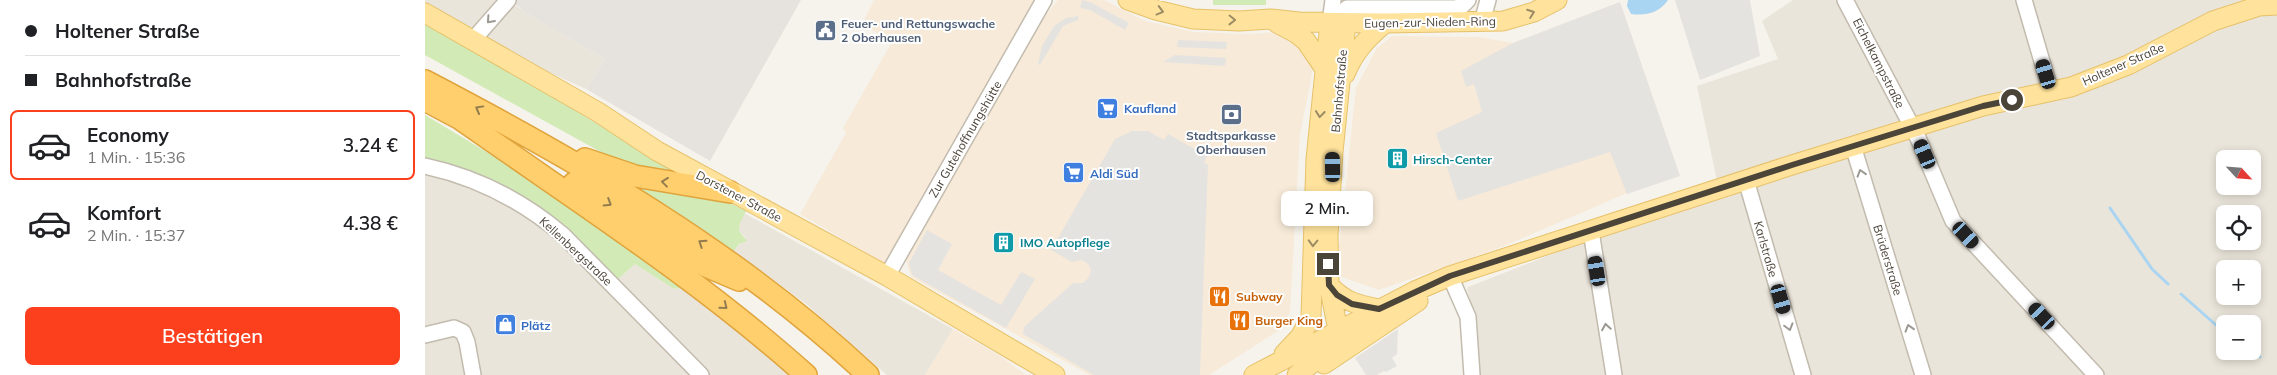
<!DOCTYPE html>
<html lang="de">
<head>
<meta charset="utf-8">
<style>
  :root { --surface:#fff; --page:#f2f2f2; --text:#202124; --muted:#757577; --line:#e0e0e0; --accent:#fc3f1d }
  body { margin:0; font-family:Mulish,sans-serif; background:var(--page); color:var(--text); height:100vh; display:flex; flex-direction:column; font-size:19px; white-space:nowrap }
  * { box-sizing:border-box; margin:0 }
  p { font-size:16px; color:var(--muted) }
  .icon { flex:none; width:28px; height:28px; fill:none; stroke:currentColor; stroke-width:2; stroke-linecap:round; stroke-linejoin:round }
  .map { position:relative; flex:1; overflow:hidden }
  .details { display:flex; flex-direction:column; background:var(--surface); width:425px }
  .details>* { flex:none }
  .banner { display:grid; align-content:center; height:110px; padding:0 25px; background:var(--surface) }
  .needle { width:32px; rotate:116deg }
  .buttons { position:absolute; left:1791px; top:150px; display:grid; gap:10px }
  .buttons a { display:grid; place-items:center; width:45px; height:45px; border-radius:8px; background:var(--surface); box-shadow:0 2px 8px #0003; font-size:25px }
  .end { position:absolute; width:22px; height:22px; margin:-11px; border:6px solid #4b4439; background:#fff; box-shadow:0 0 0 2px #fff }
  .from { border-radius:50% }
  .bubble { position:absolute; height:35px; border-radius:8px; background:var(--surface); box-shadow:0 2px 8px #0003; font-size:16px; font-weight:600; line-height:35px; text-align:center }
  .car { position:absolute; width:15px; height:30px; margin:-15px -8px; border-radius:6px; box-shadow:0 0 4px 1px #0007; background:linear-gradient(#222 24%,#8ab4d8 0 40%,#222 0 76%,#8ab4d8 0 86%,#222 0) }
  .banner b { display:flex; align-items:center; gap:18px; height:48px; font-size:19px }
  .banner b+b { border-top:1px solid var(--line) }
  .banner i { width:12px; height:12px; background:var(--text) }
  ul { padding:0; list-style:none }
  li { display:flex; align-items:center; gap:15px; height:70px; margin:0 10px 8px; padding:0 15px; border:2px solid transparent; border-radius:8px }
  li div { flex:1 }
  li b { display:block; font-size:19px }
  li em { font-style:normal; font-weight:600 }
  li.selected { border-color:var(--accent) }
  li>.icon { width:45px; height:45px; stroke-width:1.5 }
  .button { display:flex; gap:10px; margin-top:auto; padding:10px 25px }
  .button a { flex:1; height:58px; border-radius:8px; background:var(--accent); color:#fff; font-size:20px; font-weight:600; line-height:58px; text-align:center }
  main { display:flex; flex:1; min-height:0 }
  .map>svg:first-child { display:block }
</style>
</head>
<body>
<main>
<section class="details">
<div class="banner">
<b><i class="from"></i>Holtener Straße</b>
<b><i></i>Bahnhofstraße</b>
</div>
<ul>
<li class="selected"><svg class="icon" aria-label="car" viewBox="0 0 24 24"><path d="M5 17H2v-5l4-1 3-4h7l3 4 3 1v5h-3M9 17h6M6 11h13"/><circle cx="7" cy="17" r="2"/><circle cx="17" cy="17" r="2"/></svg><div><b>Economy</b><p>1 Min. · 15:36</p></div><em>3.24 €</em></li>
<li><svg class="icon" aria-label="car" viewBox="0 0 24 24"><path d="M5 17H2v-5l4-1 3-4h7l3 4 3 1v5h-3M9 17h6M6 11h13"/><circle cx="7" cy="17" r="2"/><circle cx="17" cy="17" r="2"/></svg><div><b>Komfort</b><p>2 Min. · 15:37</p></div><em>4.38 €</em></li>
</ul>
<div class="button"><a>Bestätigen</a></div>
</section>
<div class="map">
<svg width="1852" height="375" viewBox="0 0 1852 375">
  <rect width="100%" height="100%" fill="#f6f3ec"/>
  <path fill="#eae5da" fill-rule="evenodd" d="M0,0H82L48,37L0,10Z
    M1368,0H1852V375H1055L1051,320L1042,290L1043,287L1171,237L1295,195L1272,86L1353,59L1337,21ZM1800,159H1828V186H1800ZM1800,214H1828V241H1800ZM1800,269H1828V296H1800ZM1800,324H1828V351H1800Z
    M84,1L101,13L180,59L161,89L50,39Z
    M0,167L128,218L146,232L192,280L210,264L249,289L261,287L365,375H0Z
    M319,213L528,329L500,375H462L380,303L309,251L320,237L314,231L315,223Z"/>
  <path fill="#f7ead8" d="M449,0H609L462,265L375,214L421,133L418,128L467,42L437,24Z
    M633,0H679L720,21L769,32L822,34L853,32L875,45L889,64L875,134L865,313L856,329L784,375H665L486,277L481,260L609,29Z
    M1195,2L1255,176L1209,190L1079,246L954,290L911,275L931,88L952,48L967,36L1054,37L1088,43Z
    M528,329L572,354L601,375H500Z"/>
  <path fill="#e6e2dd" d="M85,0H376L285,161L161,89L180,59L101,13Z"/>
  <path fill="#d2eab5" d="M788,0H841V5H788Z
    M0,21L45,46L257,176L233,173L183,156L0,55Z
    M0,115L75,160L261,287L249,289L210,264L192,280C178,264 163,247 147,233C106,196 52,171 0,158Z
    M192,176L303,202L321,211L315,223L314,231L322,241L314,244L309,251L247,209Z"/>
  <path fill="#e5e3e0" d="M657,0L665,2L704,23L700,30L665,10L655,8Z
    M1250,0H1325L1335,56L1275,80Z
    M1195,2L1255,176L1202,194L1185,152L1033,201L1011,133L1057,112L1049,84L1041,87L1036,71L1088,43Z
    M654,16L653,20L638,26L615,65L613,64L617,46L629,26L641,18Z
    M753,40L802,42L801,49L752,47Z
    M750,55L801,58L800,66L738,62Z
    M707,131H723L739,140L743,134L782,156L779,162L783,165L775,375H669L598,334L599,327L648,283H658L664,277L666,270L663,264L657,260L647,262L626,250L690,139Z
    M502,230L527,244L513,270L576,305L596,272L610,279L581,328L487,275L484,263Z
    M973,329L972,354L967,358L972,366L961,372L959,371L952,375H941L930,358Z"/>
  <path fill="#a9d4f2" d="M1203,0H1243C1234,13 1221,16 1206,14L1202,6Z"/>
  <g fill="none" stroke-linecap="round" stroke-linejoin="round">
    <path stroke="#a9d4f2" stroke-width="3" d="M1685,208L1727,269L1743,284
      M1756,294L1800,333
      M1826,351L1835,357"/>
    <defs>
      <path id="minor" d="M1420,0L1493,138L1528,221L1671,375
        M1599,0L1626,92
        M1057,22L1063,0
        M905,23L922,8H1031L1038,5L1043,0
        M905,23L908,0
        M48,40L83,0
        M1428,146L1498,375
        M0,166C51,177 99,202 138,235L276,375
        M1321,180L1378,375
        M1166,231L1189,375
        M462,276L619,0
        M1025,276L1043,317L1047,375
        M0,335L29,328L38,332L42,342L48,375"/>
      <path id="major" d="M703,0L731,10L768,19L814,21L846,19L874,22L960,23L1078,21L1109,12L1132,0
        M0,13L173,112L232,151L462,276L630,375
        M852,23L871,33L881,41L900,69
        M920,74C929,52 941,39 960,23
        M904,285C919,302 933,305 954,309
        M859,354L875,337L886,317L891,159L905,23
        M899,364L993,301
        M829,375L990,291L1025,276L1367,165L1558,106L1646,87L1703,65L1788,21L1834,6L1852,5
        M872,375L901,352L912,337V325L904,285L903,236L908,152L921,23"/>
      <path id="highway" d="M0,81C157,163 313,253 443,375
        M0,100L47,125
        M34,118C152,201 274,279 381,375
        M160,159L210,176L305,192
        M149,183L281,266L314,280"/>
    </defs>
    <use href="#minor" stroke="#c2bbae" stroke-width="18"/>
    <use href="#major" stroke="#e6c16a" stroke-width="21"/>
    <use href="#highway" stroke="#e0a43c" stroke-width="24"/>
    <use href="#minor" stroke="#fff" stroke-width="15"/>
    <use href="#major" stroke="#ffe39c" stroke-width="19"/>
    <use href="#highway" stroke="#ffcf6e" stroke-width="21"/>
  </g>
  <defs><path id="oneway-chevron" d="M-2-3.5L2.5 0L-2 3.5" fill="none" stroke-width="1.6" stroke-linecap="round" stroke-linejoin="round" transform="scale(1.25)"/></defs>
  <g stroke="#9c8c66">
    <use href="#oneway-chevron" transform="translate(735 11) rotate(15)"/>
    <use href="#oneway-chevron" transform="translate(1106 13) rotate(-20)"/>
    <use href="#oneway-chevron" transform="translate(807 20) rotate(1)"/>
    <use href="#oneway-chevron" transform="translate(895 114) rotate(96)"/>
    <use href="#oneway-chevron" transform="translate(888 243) rotate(92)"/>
  </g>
  <g stroke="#9c9892">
    <use href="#oneway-chevron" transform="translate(65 20) rotate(132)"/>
    <use href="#oneway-chevron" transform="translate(1436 173) rotate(-107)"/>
    <use href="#oneway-chevron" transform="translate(1181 327) rotate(-99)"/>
    <use href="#oneway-chevron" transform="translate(1364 327) rotate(74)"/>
    <use href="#oneway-chevron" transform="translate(1484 328) rotate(-107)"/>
  </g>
  <g stroke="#937c4e">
    <use href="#oneway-chevron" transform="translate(54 109) rotate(-151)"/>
    <use href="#oneway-chevron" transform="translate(240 182) rotate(-173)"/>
    <use href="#oneway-chevron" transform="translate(183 203) rotate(32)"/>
    <use href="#oneway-chevron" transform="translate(277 243) rotate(-146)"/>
    <use href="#oneway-chevron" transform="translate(299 306) rotate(39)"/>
  </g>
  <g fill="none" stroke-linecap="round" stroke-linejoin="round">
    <path stroke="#4b4439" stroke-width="6" d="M903,264L904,285L912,295L927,304L954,309L1025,276L1367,165L1558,106L1587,100"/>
  </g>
  <defs>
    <symbol id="civic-square" viewBox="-11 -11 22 22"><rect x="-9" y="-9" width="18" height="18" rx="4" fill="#5c6f8a" stroke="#fff"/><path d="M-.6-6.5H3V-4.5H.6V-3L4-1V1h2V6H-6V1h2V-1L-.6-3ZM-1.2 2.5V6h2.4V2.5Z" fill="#fff"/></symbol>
    <symbol id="supermarket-square" viewBox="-11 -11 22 22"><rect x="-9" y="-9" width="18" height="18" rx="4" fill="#3f7fe0" stroke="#fff"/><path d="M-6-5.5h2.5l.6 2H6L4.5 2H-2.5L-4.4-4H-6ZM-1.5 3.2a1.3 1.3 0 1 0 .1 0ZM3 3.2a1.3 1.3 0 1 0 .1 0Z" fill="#fff"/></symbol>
    <symbol id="bank-square" viewBox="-11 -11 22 22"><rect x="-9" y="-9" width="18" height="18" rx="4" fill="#5c6f8a" stroke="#fff"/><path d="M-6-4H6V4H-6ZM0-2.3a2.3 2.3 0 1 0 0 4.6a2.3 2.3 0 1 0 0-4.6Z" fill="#fff"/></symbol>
    <symbol id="building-square" viewBox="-11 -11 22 22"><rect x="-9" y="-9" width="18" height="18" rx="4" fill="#0f9aa8" stroke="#fff"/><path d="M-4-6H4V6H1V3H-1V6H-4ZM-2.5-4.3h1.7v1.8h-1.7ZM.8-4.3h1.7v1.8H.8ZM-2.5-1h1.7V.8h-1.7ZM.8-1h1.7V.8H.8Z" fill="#fff"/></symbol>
    <symbol id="restaurant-square" viewBox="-11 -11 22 22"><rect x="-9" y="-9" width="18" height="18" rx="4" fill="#e8710a" stroke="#fff"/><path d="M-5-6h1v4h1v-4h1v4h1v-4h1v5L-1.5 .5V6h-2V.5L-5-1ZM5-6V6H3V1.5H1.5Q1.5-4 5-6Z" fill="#fff"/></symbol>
    <symbol id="shop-square" viewBox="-11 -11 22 22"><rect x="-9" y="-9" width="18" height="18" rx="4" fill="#3f7fe0" stroke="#fff"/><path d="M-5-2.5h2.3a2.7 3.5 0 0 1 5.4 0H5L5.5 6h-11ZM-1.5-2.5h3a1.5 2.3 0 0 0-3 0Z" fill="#fff"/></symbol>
  </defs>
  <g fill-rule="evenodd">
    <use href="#civic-square" x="388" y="18" width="25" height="25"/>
    <use href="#supermarket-square" x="670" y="96" width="25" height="25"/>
    <use href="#bank-square" x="794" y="102" width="25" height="25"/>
    <use href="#building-square" x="960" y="146" width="25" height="25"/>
    <use href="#supermarket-square" x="636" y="160" width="25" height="25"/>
    <use href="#building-square" x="566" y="230" width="25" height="25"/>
    <use href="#restaurant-square" x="782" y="284" width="25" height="25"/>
    <use href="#restaurant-square" x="802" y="308" width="25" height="25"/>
    <use href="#shop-square" x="68" y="312" width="25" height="25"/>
  </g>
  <g text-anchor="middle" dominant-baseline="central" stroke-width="4" stroke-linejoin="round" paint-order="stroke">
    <g font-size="12" fill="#4b4439" stroke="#fff">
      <text transform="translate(1005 22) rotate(-1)">Eugen-zur-Nieden-Ring</text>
      <text transform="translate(1454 63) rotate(63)">Eichelkampstraße</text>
      <text transform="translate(1698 64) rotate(-24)">Holtener Straße</text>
      <text transform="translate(914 91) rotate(-85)">Bahnhofstraße</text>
      <text transform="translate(540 139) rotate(-60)">Zur Gutehoffnungshütte</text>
      <text transform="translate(314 196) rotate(28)">Dorstener Straße</text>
      <text transform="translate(1341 249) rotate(74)">Karlstraße</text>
      <text transform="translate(151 251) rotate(43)">Kellenbergstraße</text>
      <text transform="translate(1463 260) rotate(73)">Brüderstraße</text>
    </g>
    <g font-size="12" font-weight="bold" fill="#4e5e75" stroke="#fff" text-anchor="start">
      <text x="416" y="23">Feuer- und Rettungswache<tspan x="416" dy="14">2 Oberhausen</tspan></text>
      <text x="806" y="135" text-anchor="middle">Stadtsparkasse<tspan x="806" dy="14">Oberhausen</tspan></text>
    </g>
    <g font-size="12" font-weight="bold" fill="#366cbe" stroke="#fff" text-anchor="start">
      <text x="699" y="108">Kaufland</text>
      <text x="665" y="173">Aldi Süd</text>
      <text x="96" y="325">Plätz</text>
    </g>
    <g font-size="12" font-weight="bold" fill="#0d838f" stroke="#fff" text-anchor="start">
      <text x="988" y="159">Hirsch-Center</text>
      <text x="595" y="242">IMO Autopflege</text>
    </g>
    <g font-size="12" font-weight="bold" fill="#c56008" stroke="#fff" text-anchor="start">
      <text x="811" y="296">Subway</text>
      <text x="830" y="320">Burger King</text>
    </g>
  </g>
</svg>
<div class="buttons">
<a><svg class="needle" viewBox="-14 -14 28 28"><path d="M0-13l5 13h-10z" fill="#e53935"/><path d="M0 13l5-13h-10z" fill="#757577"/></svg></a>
<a><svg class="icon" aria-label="locate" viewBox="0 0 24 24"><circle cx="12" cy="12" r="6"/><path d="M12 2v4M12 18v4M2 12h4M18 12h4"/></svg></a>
<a>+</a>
<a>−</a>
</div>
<i class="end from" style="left:1587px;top:100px"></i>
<i class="end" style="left:903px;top:264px"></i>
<div class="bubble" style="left:856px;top:191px;width:92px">2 Min.</div>
<i class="car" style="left:1621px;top:74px;rotate:343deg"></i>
<i class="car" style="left:1500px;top:154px;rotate:337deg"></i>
<i class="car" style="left:908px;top:167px;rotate:359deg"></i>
<i class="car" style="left:1541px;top:235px;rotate:137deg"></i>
<i class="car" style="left:1172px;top:271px;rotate:351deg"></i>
<i class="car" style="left:1356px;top:299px;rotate:164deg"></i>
<i class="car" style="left:1617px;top:316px;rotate:317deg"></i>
</div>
</main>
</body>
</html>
